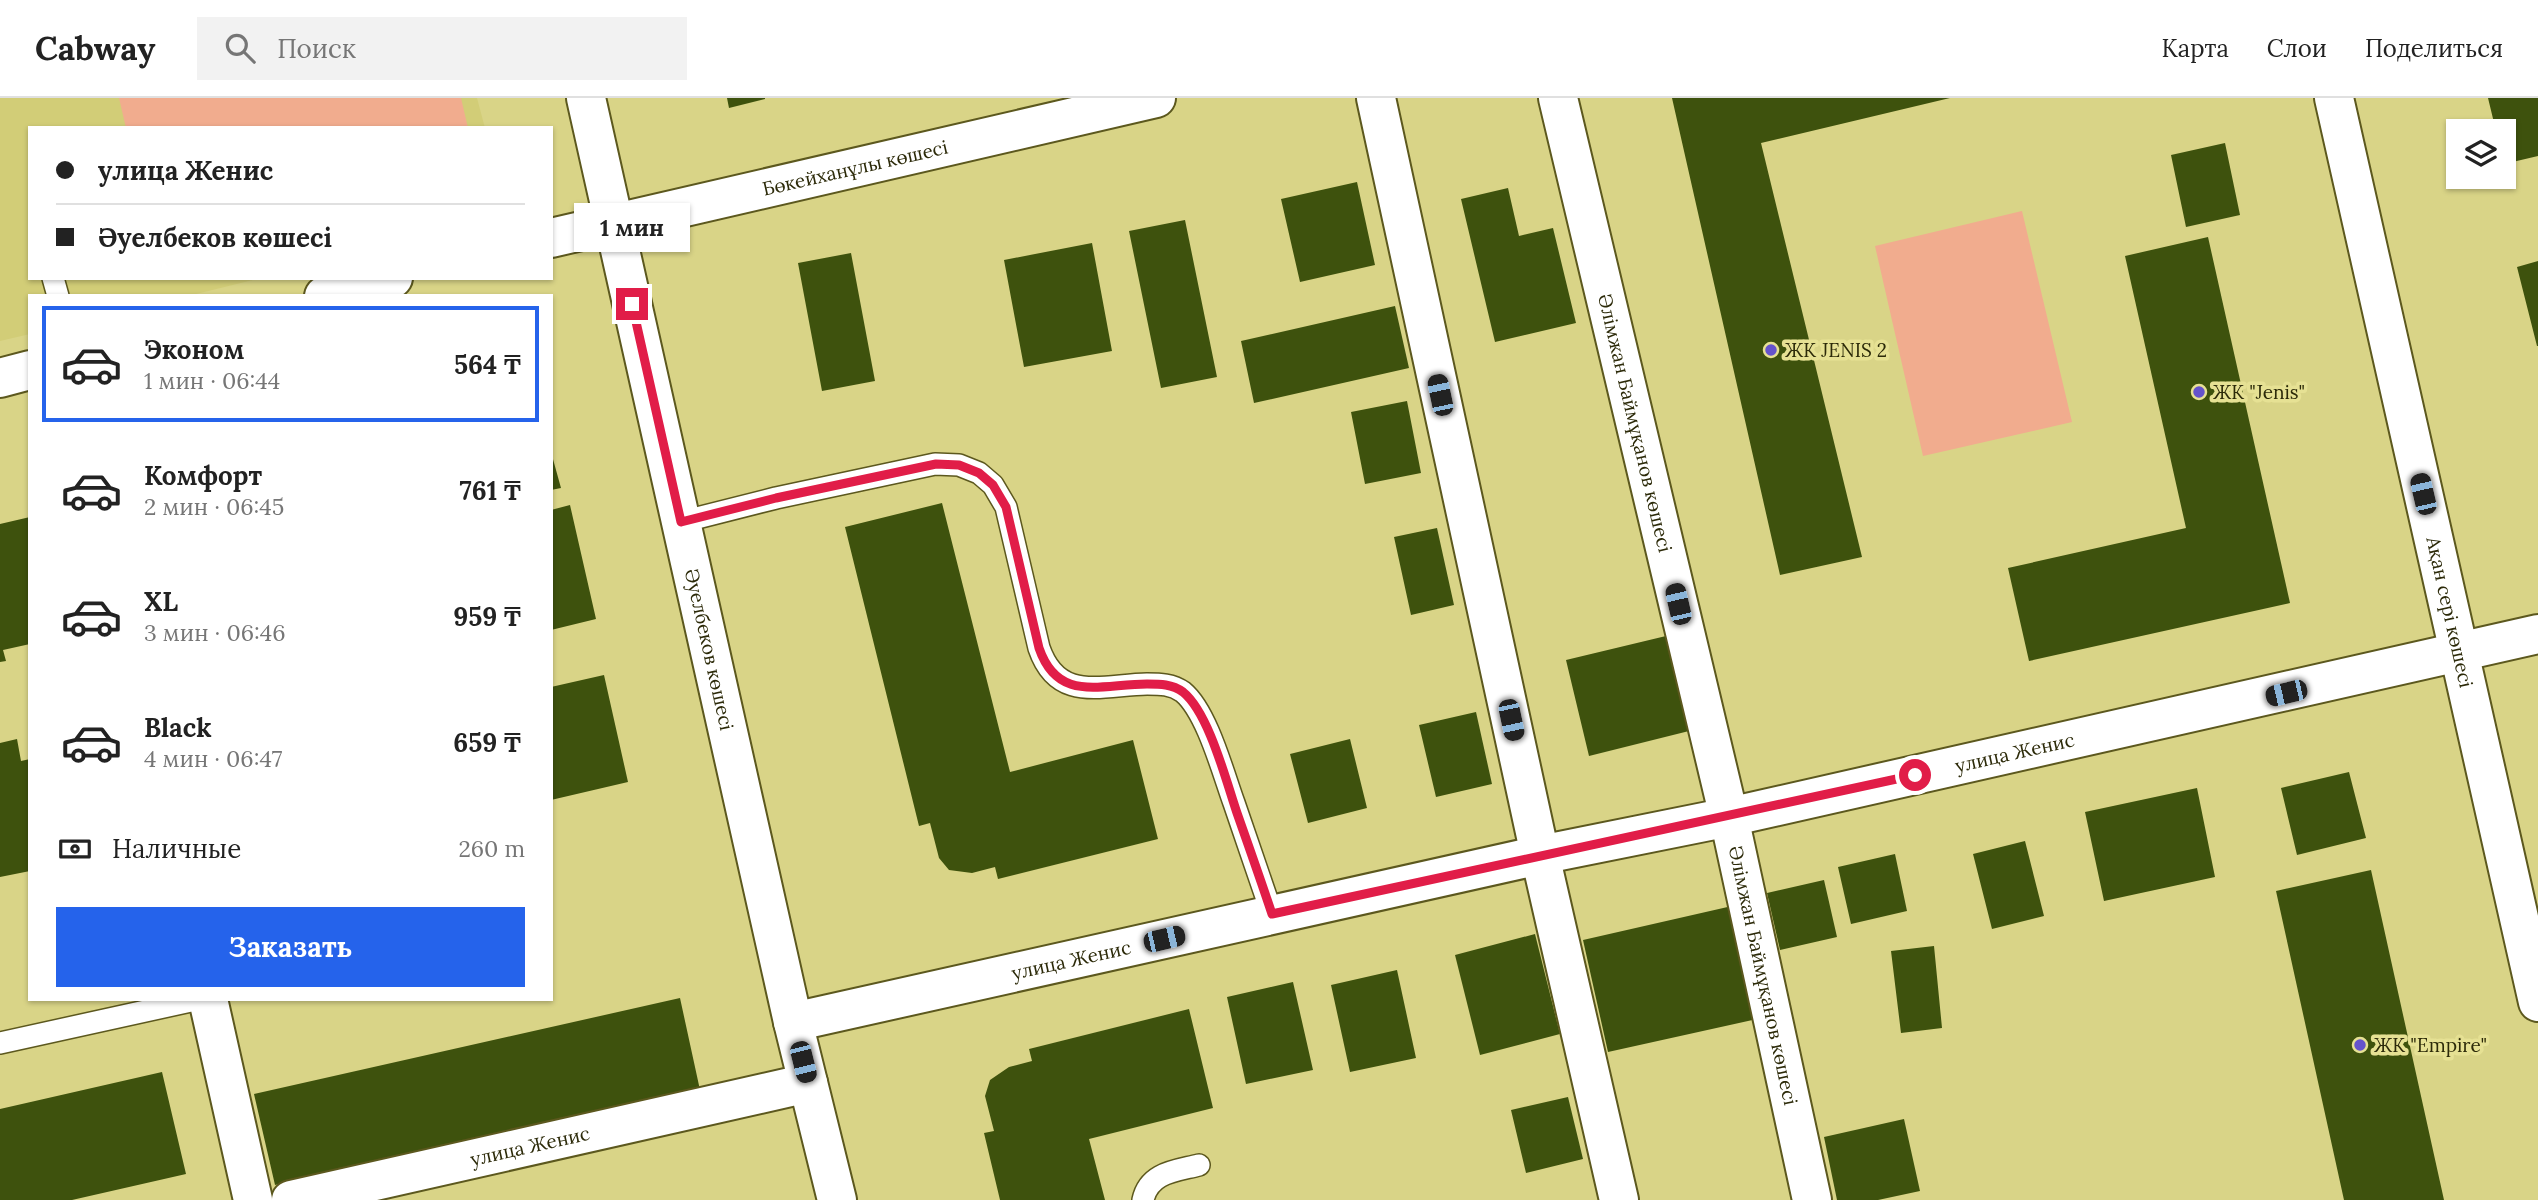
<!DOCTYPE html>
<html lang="ru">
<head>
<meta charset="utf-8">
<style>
  :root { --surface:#fff; --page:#f2f2f2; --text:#222; --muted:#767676; --line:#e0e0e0; --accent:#2563eb }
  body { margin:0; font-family:Lora,serif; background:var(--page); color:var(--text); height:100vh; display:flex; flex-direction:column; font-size:26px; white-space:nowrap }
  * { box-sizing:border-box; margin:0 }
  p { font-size:23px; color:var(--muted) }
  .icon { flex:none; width:38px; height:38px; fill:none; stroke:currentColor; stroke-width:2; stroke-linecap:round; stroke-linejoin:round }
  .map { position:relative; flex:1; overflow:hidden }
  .details { position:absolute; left:28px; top:196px; width:525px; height:707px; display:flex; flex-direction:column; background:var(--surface); border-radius:0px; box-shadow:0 2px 5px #0004 }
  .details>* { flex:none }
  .guide { position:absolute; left:28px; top:28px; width:525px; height:154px; border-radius:0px; box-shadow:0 2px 5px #0004; display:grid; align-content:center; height:154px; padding:0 28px; background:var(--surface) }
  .controls { position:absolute; left:2446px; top:21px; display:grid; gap:14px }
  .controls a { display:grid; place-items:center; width:70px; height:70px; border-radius:0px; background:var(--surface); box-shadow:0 2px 5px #0004; font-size:35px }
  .end { position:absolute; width:32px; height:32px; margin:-16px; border:9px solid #e11d48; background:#fff; box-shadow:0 0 0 4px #fff }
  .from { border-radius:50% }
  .bubble { position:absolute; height:49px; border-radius:0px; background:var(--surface); box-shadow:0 2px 5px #0004; font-size:23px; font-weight:700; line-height:49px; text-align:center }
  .car { position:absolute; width:21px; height:42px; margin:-21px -10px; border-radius:9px; box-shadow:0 0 5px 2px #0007; background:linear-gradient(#222 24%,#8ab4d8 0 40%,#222 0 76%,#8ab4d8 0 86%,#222 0) }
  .guide b { display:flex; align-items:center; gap:24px; height:66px; font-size:26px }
  .guide b+b { border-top:2px solid var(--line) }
  .guide i { width:18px; height:18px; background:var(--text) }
  ul { padding:12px 0 0; list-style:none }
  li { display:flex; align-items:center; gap:21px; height:116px; margin:0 14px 10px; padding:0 14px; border:4px solid transparent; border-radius:0px }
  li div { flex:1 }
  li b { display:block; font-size:26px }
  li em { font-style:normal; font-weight:700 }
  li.active { border-color:var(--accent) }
  li>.icon { width:63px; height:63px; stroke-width:1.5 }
  .pay { display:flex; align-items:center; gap:18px; height:77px; padding:0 28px; font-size:26px }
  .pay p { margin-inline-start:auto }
  .action { display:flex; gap:14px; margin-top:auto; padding:14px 28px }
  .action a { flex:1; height:80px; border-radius:0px; background:var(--accent); color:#fff; font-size:28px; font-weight:700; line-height:80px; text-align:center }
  header { display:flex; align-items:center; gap:42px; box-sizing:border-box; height:98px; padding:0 35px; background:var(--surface); border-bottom:2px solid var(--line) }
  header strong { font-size:33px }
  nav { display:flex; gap:38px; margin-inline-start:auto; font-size:24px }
  .search { width:490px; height:63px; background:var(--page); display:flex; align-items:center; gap:18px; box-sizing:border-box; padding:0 24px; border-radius:0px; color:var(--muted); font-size:26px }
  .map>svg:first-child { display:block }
</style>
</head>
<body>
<header>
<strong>Cabway</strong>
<div class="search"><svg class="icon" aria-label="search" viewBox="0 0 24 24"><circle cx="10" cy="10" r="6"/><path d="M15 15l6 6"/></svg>Поиск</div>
<nav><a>Карта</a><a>Слои</a><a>Поделиться</a></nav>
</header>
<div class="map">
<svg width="2538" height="1102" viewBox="0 0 2538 1102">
  <rect width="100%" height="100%" fill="#d9d487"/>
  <path fill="#d2cd77" d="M0,0H477L485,30H30V180H261L188,198H30V236L0,243Z"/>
  <path fill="#f1ac8e" d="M119,0H461L468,30H126Z
    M2022,113L2072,324L1923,358L1875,148Z"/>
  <path fill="#3e520d" d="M727,0H765V1L729,10Z
    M1672,0H1950L1761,45L1862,459L1780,477Z
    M2488,0H2538V58L2504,66V33H2496Z
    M2225,45L2240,117L2186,129L2171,57Z
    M1357,84L1375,167L1300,184L1281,101Z
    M1508,90L1519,138L1553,130L1576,225L1495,244L1461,101Z
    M1185,122L1217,279L1161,290L1129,133Z
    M2208,139L2290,505L2029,563L2008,470L2186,430L2125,158Z
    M1092,145L1112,253L1024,269L1004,162Z
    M851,155L875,283L822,293L798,165Z
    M2538,163V248H2537L2517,169Z
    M1395,208L1409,270L1254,305L1241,243Z
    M1407,303L1421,375L1365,386L1351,314Z
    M551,354L561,390L551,392Z
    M942,405L1010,674L1133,642L1158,741L998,781L995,769L972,775L949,772L939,760L930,725L919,728L845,429Z
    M570,407L596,521L551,532V412Z
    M30,419V546L3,552L6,563L0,564V426Z
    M1437,430L1454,507L1411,517L1394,439Z
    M1666,538L1689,633L1589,658L1566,562Z
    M604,577L628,684L551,702V589Z
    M1476,614L1492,686L1436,699L1419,627Z
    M17,641L21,663L30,661V773L0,779V645Z
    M1350,641L1367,710L1308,725L1290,656Z
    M2349,674L2366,740L2297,757L2281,690Z
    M2197,690L2215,779L2104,803L2085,714Z
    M2025,743L2044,818L1992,831L1973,756Z
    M1895,756L1907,813L1851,826L1838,769Z
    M2371,772L2444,1102H2344L2276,793Z
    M1824,782L1837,839L1780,852L1767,795Z
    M1732,808L1757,921L1608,954L1583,842Z
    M1535,836L1560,936L1480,957L1455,857Z
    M1934,848L1942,930L1901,935L1891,853Z
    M1397,872L1416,960L1350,974L1331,887Z
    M1293,884L1313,972L1246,986L1227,899Z
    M680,900L700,992L275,1087L254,996Z
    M1189,911L1213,1010L1089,1041L1105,1102H1000L984,1035L994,1033L985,998L990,982L1009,969L1032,963L1029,951Z
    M162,974L186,1076L72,1102H0V1011Z
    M1568,999L1583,1061L1526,1075L1511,1012Z
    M1904,1021L1920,1093L1878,1102H1837L1824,1039Z"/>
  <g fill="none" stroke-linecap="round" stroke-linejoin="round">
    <defs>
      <path id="service" d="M53,180L58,198
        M681,424L776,400L935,366L959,367L979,375L993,387L1006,409L1039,550C1058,605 1101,587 1147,586C1160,586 1172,586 1183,594C1207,614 1223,675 1234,705C1247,742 1259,779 1272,816
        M0,945L200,901
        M1143,1102C1149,1074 1176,1073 1199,1067"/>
      <g id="minor">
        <path d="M1376,0L1540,757L1619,1102"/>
        <path id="s1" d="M1558,0L1729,719L1812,1102"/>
        <path id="s2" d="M551,140L1156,0"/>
        <path d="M324,198L393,180"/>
        <path d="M0,280L30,272"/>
        <path d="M208,901L253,1102"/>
        <path id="s3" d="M291,1102L808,985"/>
      </g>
      <g id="tertiary">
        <path id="s4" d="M586,0L793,924L837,1102"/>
        <path id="s5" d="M2334,0L2538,904"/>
        <path id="s6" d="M793,924L1540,757L1729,719L2538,536"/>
      </g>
    </defs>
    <use href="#service" stroke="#5c581e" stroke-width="24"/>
    <use href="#minor" stroke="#5c581e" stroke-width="42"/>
    <use href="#tertiary" stroke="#5c581e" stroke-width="42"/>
    <use href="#service" stroke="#fff" stroke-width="21"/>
    <use href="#minor" stroke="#fff" stroke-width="38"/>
    <use href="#tertiary" stroke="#fff" stroke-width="38"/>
  </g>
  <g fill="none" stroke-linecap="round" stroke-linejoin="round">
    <path stroke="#e11d48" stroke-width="9" d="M632,206L681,424L776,400L936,366L959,367L979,375L993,387L1006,409L1039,550C1058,605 1100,586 1147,586C1160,586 1172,586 1183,594C1209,615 1226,683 1237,715C1249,749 1261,783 1272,816L1915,677"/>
  </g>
  <g fill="#6553cc" stroke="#e6e194" stroke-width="2.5">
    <circle cx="1771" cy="252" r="7"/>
    <circle cx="2199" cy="294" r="7"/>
    <circle cx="2360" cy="947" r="7"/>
  </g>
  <g text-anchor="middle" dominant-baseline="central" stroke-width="7" stroke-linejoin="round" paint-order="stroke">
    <g font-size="19" fill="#2c2a09" stroke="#e6e194">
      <text stroke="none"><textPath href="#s2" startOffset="312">Бөкейханұлы көшесі</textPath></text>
      <text stroke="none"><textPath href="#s1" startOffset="334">Әлімжан Баймұқанов көшесі</textPath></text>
      <text stroke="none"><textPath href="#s5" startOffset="527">Ақан сері көшесі</textPath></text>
      <text stroke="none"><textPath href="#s4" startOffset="565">Әуелбеков көшесі</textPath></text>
      <text stroke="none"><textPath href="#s6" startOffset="1251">улица Женис</textPath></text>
      <text stroke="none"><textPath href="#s6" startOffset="285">улица Женис</textPath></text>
      <text stroke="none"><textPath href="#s1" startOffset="901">Әлімжан Баймұқанов көшесі</textPath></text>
      <text stroke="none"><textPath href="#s3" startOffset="245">улица Женис</textPath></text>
    </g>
    <g font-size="19" fill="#2c2a09" stroke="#e6e194" text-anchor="start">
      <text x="1785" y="252">ЖК JENIS 2</text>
      <text x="2213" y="294">ЖК "Jenis"</text>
      <text x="2374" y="947">ЖК "Empire"</text>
    </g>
  </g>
</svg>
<div class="controls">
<a><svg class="icon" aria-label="layers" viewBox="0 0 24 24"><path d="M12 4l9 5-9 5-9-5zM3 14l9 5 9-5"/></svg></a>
</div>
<i class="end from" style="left:1915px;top:677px"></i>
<i class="end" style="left:632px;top:206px"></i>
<div class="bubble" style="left:574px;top:105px;width:116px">1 мин</div>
<i class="car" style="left:1440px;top:297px;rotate:348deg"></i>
<i class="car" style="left:2423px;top:396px;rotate:347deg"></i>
<i class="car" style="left:1678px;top:506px;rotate:347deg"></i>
<i class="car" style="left:2286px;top:595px;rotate:257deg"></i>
<i class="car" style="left:1511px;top:622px;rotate:168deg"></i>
<i class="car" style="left:1164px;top:841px;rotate:77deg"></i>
<i class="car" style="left:803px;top:964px;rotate:166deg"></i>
<div class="guide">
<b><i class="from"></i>улица Женис</b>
<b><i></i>Әуелбеков көшесі</b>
</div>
<section class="details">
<ul>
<li class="active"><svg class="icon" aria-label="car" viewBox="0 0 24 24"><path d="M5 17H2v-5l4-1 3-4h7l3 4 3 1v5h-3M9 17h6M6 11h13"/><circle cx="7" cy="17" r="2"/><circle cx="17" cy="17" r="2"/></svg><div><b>Эконом</b><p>1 мин · 06:44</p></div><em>564 ₸</em></li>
<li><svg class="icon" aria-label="car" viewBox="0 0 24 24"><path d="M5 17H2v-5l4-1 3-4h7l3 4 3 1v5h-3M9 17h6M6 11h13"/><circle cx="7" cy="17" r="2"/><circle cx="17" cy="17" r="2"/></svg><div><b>Комфорт</b><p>2 мин · 06:45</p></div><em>761 ₸</em></li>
<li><svg class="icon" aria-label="car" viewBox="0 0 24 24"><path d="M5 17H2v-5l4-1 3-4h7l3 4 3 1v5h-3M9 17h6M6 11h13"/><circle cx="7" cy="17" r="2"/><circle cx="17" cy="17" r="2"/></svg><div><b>XL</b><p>3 мин · 06:46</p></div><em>959 ₸</em></li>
<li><svg class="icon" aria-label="car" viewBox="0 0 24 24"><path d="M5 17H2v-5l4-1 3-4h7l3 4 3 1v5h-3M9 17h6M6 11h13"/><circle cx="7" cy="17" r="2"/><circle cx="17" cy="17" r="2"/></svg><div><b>Black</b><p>4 мин · 06:47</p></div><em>659 ₸</em></li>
</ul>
<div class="pay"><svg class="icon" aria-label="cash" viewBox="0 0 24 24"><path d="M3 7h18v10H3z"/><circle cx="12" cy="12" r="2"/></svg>Наличные<p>260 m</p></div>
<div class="action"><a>Заказать</a></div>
</section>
</div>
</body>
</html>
